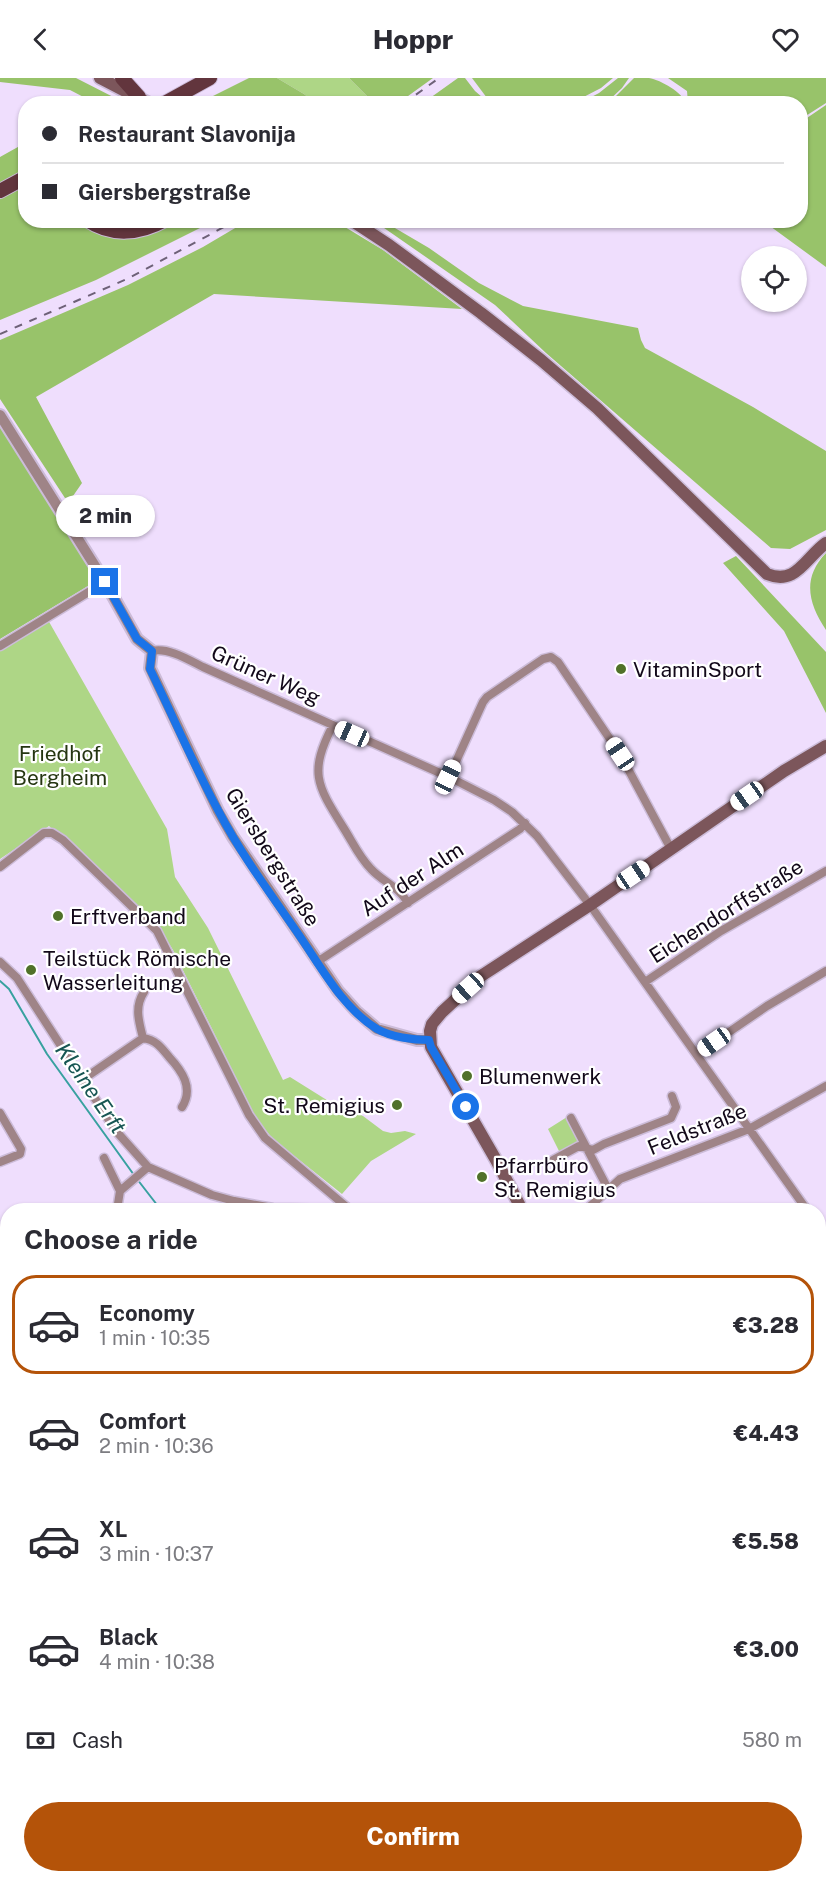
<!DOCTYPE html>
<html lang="en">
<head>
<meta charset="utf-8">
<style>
  :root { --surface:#fff; --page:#f7f7f7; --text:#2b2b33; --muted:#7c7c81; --line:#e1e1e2; --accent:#b45309 }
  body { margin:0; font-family:"Public Sans",sans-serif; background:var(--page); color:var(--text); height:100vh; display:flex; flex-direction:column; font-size:22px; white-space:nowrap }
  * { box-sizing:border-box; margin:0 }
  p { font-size:20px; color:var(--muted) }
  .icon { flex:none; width:33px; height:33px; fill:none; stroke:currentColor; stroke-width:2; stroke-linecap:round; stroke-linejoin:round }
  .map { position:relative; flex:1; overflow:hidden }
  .details { position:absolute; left:0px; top:1125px; width:826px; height:680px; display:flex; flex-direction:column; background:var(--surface); border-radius:24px 24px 0 0; box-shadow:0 2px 4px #0004 }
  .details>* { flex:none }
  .banner { position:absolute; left:18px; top:18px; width:790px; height:132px; border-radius:24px; box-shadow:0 2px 4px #0004; display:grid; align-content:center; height:132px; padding:0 24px; background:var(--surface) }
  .buttons { position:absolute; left:741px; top:168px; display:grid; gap:12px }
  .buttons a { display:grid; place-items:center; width:66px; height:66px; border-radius:50%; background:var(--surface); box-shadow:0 2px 4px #0004; font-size:30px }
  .end { position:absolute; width:27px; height:27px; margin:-14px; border:8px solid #1a73e8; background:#fff; box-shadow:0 0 0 3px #fff }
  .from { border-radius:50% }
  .bubble { position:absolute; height:42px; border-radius:21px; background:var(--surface); box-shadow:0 2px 4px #0004; font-size:20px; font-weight:800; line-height:42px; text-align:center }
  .car { position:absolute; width:18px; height:36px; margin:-18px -9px; border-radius:8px; box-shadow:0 0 4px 2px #0007; background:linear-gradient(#fff 24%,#345 0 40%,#fff 0 76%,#345 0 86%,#fff 0) }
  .banner b { display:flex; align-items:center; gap:21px; height:57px; font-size:22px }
  .banner b+b { border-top:2px solid var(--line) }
  .banner i { width:15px; height:15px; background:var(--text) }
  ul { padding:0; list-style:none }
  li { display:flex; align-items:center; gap:18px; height:99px; margin:0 12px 9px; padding:0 12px; border:3px solid transparent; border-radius:24px }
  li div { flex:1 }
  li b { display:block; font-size:22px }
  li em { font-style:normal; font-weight:800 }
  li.active { border-color:var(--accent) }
  li>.icon { width:54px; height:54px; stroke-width:1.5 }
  h2 { padding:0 24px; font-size:27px; line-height:72px }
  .pay { display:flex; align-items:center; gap:15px; height:66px; padding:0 24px; font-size:22px }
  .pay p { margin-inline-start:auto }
  .cta { display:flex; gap:12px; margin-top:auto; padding:12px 24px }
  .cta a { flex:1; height:69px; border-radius:36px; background:var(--accent); color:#fff; font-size:24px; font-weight:800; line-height:69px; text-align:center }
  header { display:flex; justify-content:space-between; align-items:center; height:78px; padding:0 24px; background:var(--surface); font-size:27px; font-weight:800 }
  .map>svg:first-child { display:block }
</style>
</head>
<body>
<header><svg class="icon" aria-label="back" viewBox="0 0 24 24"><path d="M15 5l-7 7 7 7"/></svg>Hoppr<svg class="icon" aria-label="heart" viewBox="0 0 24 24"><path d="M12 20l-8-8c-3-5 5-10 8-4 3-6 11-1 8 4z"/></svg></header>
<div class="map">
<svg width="826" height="1804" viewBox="0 0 826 1804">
  <rect width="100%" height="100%" fill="#efdefd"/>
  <path fill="#aed686" d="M277,0H349L369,20L383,25H315L304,16Z
    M48,542L167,751L175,799L208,850L283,1002L290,999L330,1024L363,1038L383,1053L391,1055L405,1053L416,1056L371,1083L342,1116L273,1061L257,1042L173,872L163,856L49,748L0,781V572Z
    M567,1039L579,1062V1065L560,1075L548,1051Z
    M0,1544H8V1797H143L134,1804H0Z"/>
  <path fill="#98c36a" d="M0,0H76L125,25H95L70,12L0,4Z
    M249,0H277L304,16L315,25H199Z
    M349,0H433L397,26L383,25L369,20Z
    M458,0H465L475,13L489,25H423Z
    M472,0H613L601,10L572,25L497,26L487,20Z
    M618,0H629L622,10L606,25H580L599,15Z
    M634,0C639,0 644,0 649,0C661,2 683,15 686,25H609Z
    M668,0H826V25L801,41V26L688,25L687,13Z
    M826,27V189L763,143L801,142V44Z
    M25,65V91L0,105V79Z
    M25,105L26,142L214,143L96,202L0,242V121Z
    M247,143H335L383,172L462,231L214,216L36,319L82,405L73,418L65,420L0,321V262L128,207L203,169Z
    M374,143H383L429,170L479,205L523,228L638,250L641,262L645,270L753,329L826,373V452L790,471L771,470L546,275L495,227Z
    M0,348L15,368L95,499L93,505L0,561Z
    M826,475V552C808,525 802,500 826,475Z
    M736,478L826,574V635L784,553L723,485Z"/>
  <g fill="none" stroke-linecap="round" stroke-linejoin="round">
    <path stroke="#38a1a0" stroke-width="2" d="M0,903L9,911L47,976L134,1097
      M137,1101L161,1132
      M0,1539H8
      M700,1804L702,1797"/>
    <defs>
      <path id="pedestrian" d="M819,1765L826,1766
        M470,1797L472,1804
        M657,1797L659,1804
        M505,1804L534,1797
        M792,1804L793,1797"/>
      <path id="minor" d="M0,568L105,504
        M152,573C168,569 189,582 203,589L449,699L494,722L512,734L537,758L590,827L807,1132
        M333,647C309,694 316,706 343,749C352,763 359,779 371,791C383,804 399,809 408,825
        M449,699L483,624L487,619L543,581L551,579L558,584L620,676L671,771
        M0,789L44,755H52L63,762L157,853L249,1037L265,1060L349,1131
        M0,884L17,900L116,1053L148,1089L212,1117L234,1123L273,1130L348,1131
        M317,884L520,751L525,745
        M645,904L721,853L826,793
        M143,960C156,962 161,969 169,979C182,993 194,1010 182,1029
        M697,976L767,928L826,893
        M82,1002L143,960C139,944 134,929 144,914
        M0,1035L21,1071L20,1076L0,1084
        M571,1040L606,1107L610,1111
        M104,1080L120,1113
        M553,1082L579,1068L593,1072L604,1066L671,1040L676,1029L672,1018
        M234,1123L235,1132
        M117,1132L120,1113L148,1089
        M586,1132L620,1101L749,1051L826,1008
        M819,1150L826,1159
        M1,1211L8,1219
        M819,1213L826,1208
        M0,1350L8,1344
        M0,1359L8,1369
        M0,1455L8,1450
        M0,1501L6,1515
        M825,1709L826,1708
        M257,1797L258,1804"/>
      <path id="tertiary" d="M0,337L105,504L137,561L152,573L150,590L218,733L233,759L338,913L356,933L377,951L417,962H430"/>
      <path id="secondary" d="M100,0L150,26
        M351,142L389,167L481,235L541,282L597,330L767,496C796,508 805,480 826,465
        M520,1132L519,1126L496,1082L431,969L430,953L432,946L442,934L481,898L590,827L784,693L826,668
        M819,1516L826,1511
        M164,1804L175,1797"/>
      <path id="primary" d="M122,0L139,19
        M163,26L210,0
        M0,113L26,99
        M87,142C112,159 140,156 165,142"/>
    </defs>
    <use href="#pedestrian" stroke="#ccbcd9" stroke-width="9"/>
    <use href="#minor" stroke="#ccbcd9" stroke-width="11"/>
    <use href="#tertiary" stroke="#ccbcd9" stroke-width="14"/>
    <use href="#secondary" stroke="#ccbcd9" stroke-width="15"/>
    <use href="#primary" stroke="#ccbcd9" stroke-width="16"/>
    <use href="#pedestrian" stroke="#9f8487" stroke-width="6"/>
    <use href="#minor" stroke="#9f8487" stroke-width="8"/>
    <use href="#tertiary" stroke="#9f8487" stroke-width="10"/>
    <use href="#secondary" stroke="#7c565b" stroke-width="12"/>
    <use href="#primary" stroke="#62353d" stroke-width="14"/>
    <path stroke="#6e6178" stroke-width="2" stroke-dasharray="8 8" stroke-linecap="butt" d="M403,26L439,0
      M0,256L127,201L237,142"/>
  </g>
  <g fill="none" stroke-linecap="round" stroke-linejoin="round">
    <path stroke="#1a73e8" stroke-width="8" d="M105,504L137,561L152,573L150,591C173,638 194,688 219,734C242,778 273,819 301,860C322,891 344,931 377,951C391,959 413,962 429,962L431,969L466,1029"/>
  </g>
  <g fill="#507129" stroke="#fff" stroke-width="2">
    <circle cx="621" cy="591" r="6"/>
    <circle cx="58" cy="838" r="6"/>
    <circle cx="31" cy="892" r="6"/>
    <circle cx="467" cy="998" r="6"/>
    <circle cx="397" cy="1027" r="6"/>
    <circle cx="482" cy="1099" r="6"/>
  </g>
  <g text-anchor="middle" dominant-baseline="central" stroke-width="4.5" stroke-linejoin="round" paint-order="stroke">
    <g font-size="21" fill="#120819" stroke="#fff" text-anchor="start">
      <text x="633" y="591">VitaminSport</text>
      <text x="70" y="838">Erftverband</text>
      <text x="43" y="880">Teilstück Römische<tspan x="43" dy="24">Wasserleitung</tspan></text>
      <text x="479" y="998">Blumenwerk</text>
      <text x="385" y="1027" text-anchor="end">St. Remigius</text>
      <text x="494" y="1087">Pfarrbüro<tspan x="494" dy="24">St. Remigius</tspan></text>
    </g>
    <g font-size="21" fill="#120819" stroke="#fff">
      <text transform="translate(266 597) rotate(24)">Grüner Weg</text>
      <text transform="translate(273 779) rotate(58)">Giersbergstraße</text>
      <text transform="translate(412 801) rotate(-33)">Auf der Alm</text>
      <text transform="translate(726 833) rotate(-32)">Eichendorffstraße</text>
      <text transform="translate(697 1051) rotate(-22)">Feldstraße</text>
    </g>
    <g font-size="21" fill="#253611" stroke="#fff">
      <text x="60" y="675">Friedhof<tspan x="60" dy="24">Bergheim</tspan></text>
    </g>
    <g font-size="22" font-style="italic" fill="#175653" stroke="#fff">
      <text transform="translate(91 1010) rotate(55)">Kleine Erft</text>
    </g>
  </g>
</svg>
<div class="buttons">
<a><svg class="icon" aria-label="locate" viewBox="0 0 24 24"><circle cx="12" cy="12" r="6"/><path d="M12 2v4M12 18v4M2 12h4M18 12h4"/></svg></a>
</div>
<i class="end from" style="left:466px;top:1029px"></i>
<i class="end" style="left:105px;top:504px"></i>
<div class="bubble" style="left:56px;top:417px;width:99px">2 min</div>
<i class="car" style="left:352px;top:656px;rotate:294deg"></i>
<i class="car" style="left:620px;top:676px;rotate:326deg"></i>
<i class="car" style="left:448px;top:699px;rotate:25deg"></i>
<i class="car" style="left:747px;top:718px;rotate:235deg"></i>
<i class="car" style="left:633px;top:797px;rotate:56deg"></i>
<i class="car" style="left:468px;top:910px;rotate:228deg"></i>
<i class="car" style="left:714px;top:964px;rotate:235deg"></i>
<div class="banner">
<b><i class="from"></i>Restaurant Slavonija</b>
<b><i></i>Giersbergstraße</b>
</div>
<section class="details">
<h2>Choose a ride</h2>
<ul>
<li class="active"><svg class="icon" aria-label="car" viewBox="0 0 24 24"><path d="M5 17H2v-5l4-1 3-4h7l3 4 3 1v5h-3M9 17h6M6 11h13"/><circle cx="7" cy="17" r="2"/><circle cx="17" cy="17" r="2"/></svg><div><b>Economy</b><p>1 min · 10:35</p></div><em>€3.28</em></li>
<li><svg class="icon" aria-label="car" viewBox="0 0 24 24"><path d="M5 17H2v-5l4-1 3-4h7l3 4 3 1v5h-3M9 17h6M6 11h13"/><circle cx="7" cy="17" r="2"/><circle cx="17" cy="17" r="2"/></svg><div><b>Comfort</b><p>2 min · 10:36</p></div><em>€4.43</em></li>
<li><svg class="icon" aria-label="car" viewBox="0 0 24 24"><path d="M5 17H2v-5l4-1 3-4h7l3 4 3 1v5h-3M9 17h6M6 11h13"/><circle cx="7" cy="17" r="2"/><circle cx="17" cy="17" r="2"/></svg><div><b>XL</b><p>3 min · 10:37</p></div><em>€5.58</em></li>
<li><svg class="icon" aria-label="car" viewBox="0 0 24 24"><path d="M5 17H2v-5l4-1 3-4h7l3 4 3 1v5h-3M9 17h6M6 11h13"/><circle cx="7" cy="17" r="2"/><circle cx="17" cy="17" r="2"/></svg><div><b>Black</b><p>4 min · 10:38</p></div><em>€3.00</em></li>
</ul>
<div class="pay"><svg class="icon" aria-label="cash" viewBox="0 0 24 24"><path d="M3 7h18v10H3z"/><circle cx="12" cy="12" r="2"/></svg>Cash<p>580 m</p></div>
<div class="cta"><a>Confirm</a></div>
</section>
</div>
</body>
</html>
